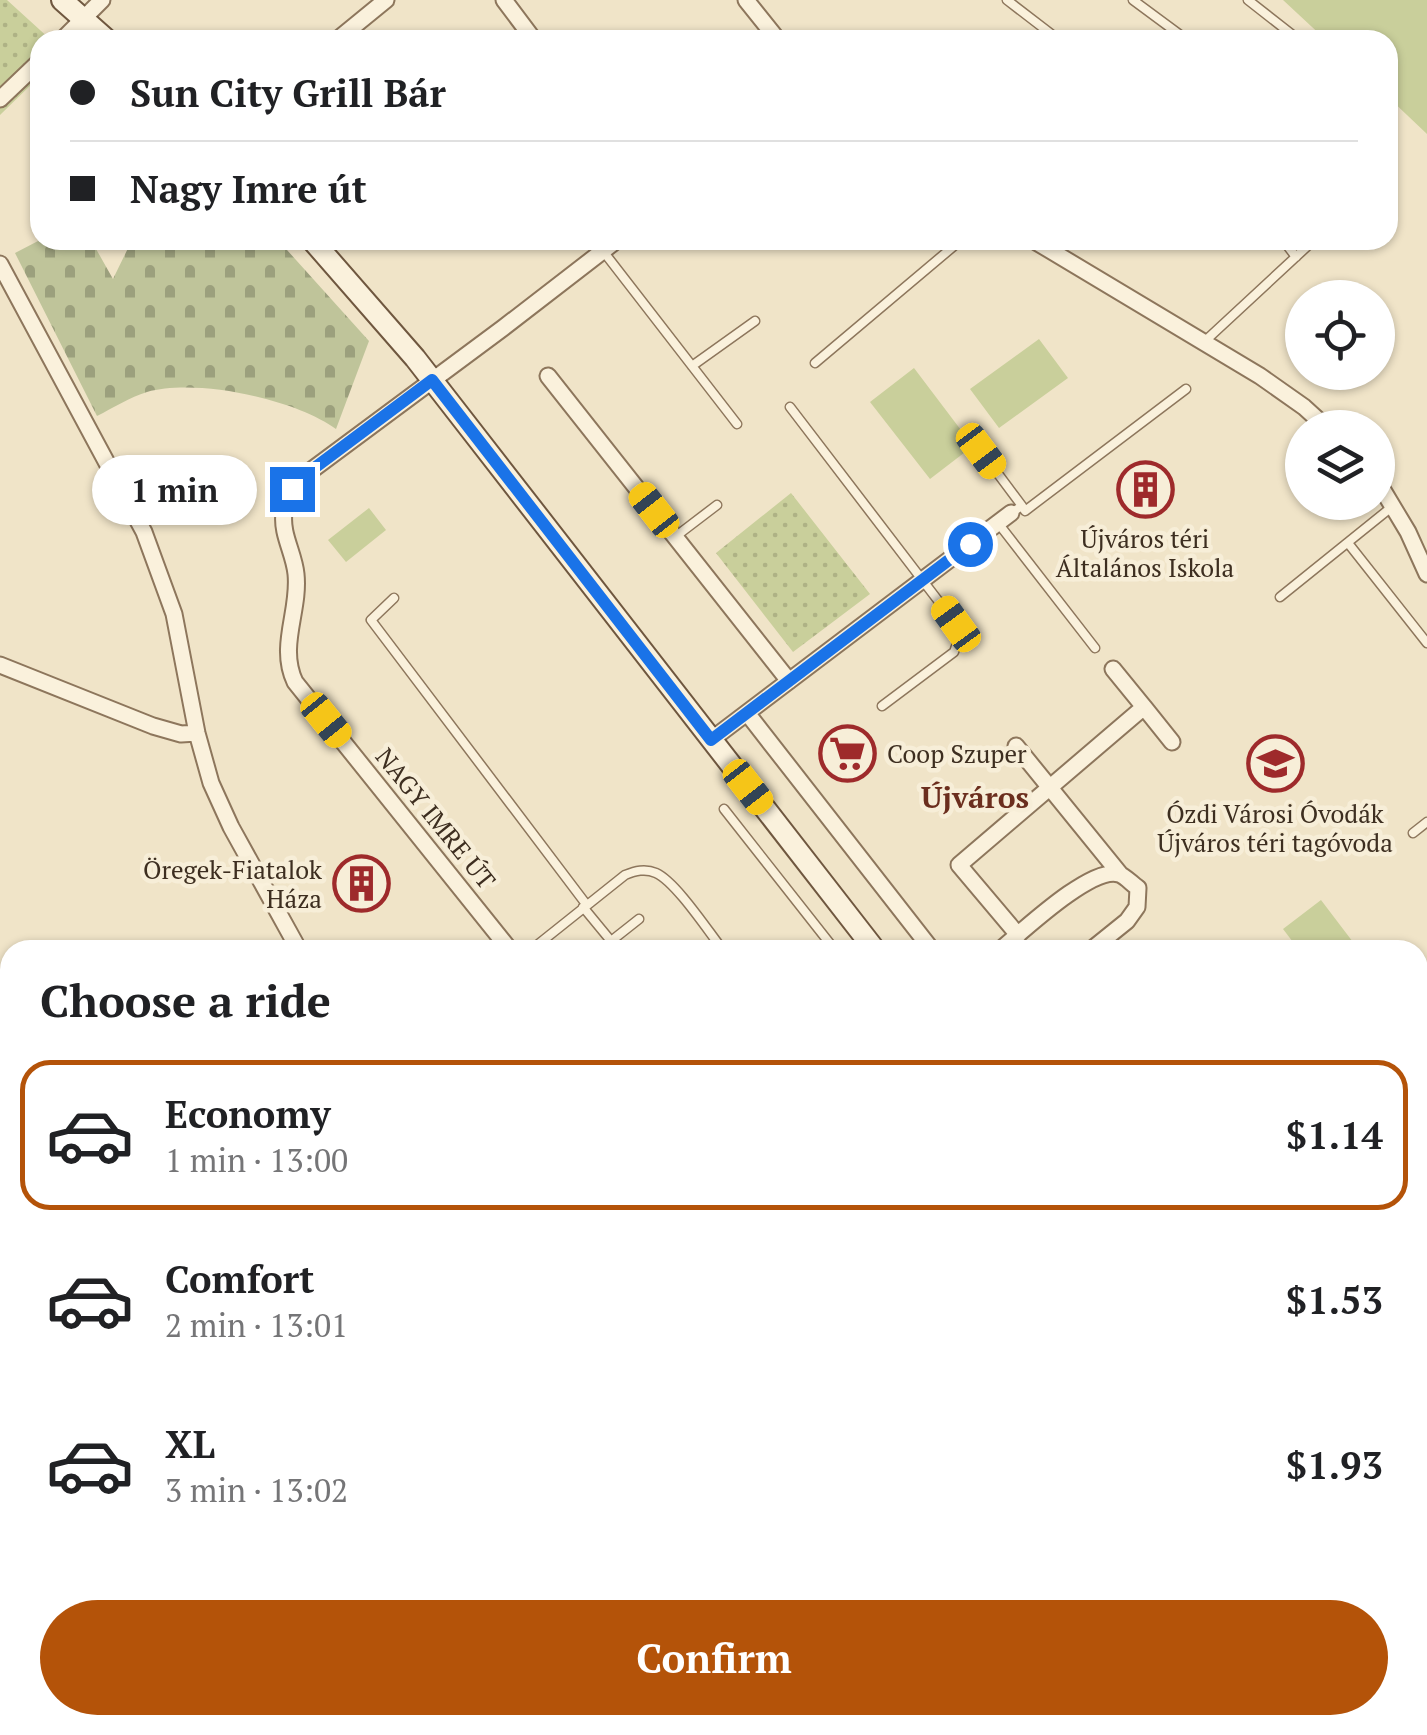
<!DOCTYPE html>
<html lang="en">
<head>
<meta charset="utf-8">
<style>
  :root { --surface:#fff; --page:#f6f6f6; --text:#202124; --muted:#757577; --line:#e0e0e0; --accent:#b45309 }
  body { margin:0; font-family:"PT Serif",serif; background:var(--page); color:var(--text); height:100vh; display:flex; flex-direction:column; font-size:38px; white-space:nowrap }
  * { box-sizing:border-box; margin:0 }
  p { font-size:32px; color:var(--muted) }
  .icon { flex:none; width:55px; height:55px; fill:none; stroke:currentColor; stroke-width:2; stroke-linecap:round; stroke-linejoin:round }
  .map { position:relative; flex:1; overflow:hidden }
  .panel { position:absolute; left:0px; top:940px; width:1428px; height:795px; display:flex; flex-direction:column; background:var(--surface); border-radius:30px 30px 0 0; box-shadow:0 2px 8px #0004 }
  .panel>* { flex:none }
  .guide { position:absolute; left:30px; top:30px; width:1368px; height:220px; border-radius:30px; box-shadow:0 2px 8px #0004; display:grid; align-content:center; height:220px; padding:0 40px; background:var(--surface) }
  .fabs { position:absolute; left:1285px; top:280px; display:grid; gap:20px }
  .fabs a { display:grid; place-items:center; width:110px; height:110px; border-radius:50%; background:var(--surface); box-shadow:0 2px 8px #0004; font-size:50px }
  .end { position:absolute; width:45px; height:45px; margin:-22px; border:12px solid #1a73e8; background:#fff; box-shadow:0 0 0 5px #fff }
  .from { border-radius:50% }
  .bubble { position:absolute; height:70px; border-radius:35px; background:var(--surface); box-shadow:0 2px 8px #0004; font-size:32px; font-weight:600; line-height:70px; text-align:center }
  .car { position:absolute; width:30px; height:60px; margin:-30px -15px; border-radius:12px; box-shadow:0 0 8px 2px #0007; background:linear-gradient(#f5c518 24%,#345 0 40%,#f5c518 0 76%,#345 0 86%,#f5c518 0) }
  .guide b { display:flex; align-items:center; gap:35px; height:95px; font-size:38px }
  .guide b+b { border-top:2px solid var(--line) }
  .guide i { width:25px; height:25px; background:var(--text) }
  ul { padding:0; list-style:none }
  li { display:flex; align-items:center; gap:30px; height:150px; margin:0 20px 15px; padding:0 20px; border:5px solid transparent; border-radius:30px }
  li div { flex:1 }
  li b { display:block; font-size:38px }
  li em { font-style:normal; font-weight:600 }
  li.selected { border-color:var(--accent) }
  li>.icon { width:90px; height:90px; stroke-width:1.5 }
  h2 { padding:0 40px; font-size:45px; line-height:120px }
  .primary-button { display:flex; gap:20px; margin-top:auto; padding:20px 40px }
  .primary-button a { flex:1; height:115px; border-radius:60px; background:var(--accent); color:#fff; font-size:40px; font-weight:600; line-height:115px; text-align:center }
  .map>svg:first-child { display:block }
</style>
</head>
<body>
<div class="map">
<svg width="1427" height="1735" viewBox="0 0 1427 1735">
  <defs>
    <pattern id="grass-dots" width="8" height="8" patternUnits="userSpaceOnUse" patternTransform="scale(2.5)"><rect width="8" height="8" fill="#c9cf9b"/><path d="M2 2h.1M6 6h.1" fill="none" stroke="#aeb285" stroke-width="1.8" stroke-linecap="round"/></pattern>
    <pattern id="cemetery-stones" width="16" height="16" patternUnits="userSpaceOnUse" patternTransform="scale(2.5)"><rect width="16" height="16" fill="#bfc49a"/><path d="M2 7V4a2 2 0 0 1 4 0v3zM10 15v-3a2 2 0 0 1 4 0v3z" fill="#9ca07d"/></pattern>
  </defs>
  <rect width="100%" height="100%" fill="#f0e4c8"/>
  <path fill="url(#grass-dots)" d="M0,0H7L51,40H40V76L0,115Z
    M791,493L870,594L793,652L716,553Z
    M0,1065L10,1084V1325L0,1332Z"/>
  <path fill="url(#cemetery-stones)" d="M40,240H91L113,279L132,240H278L369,341L336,429C295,399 197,378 147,392C130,397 113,408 97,416L15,253Z"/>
  <path fill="#c9cf9b" d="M1283,0H1427V134L1388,97V40H1326Z
    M1039,339L1068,378L999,428L970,389Z
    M914,368L973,446L930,479L870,402Z
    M369,508L386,530L346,562L328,540Z
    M1321,900L1359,950H1299L1283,929Z"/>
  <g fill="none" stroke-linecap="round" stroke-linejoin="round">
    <defs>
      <path id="lane" d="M1007,0L1059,40
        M1133,0L1187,40
        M1248,0L1299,40
        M1283,240L1296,257
        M603,251L737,424
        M1204,342L1314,240
        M815,363L961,240
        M692,366L755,321
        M790,407L956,624L959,638L954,652L882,706
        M981,451L1022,506
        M1011,513L1022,506L1025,511L1186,389
        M998,523L1095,648
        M675,537L717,505
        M1348,543L1427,643
        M1280,597L1393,506
        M394,598L371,620L586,904
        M724,809L835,950
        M1413,833L1427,822
        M583,907L611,941
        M601,949L639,919
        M531,950L625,875C635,871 645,868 656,873C676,882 708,931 723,950
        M428,1725L437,1735
        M611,1735L624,1725
        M1156,1735L1160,1725
        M1268,1735L1275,1725
        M1405,1735L1427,1718"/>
      <path id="street" d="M504,0L534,40
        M746,0L778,40
        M62,40L102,0
        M337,40L386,0
        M0,99L40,61
        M1033,240L1260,376L1304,407L1327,428
        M0,264L144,532L174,614L197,733L211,783L231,827L299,950
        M548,376L789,681
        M1378,482L1408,532L1427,574
        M0,665L153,726L181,734L197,733
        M1144,707L1172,742
        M747,713L932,950
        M711,740L1011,513
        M1016,746L1120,874
        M1018,935L959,865L1144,707L1113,669
        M510,950L295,682C278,646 300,611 296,574C294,553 281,534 284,513C286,498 292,489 301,478L503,328L617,240
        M1000,950C1023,931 1091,866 1119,874C1125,876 1132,884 1138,888L1137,907L1127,921L1091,950
        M1418,1335L1427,1327
        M0,1416L10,1409
        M1418,1472L1427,1464
        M1020,1735L1024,1725"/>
      <path id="secondary" d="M62,0L107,40
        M312,240L415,358L875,950
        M1418,1626L1427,1636"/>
    </defs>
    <use href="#lane" stroke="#8d765c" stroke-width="11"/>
    <use href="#street" stroke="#8d765c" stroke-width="19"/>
    <use href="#secondary" stroke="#6f573f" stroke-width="24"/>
    <use href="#lane" stroke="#faf1dc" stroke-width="8"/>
    <use href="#street" stroke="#faf1dc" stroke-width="15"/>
    <use href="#secondary" stroke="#faf1dc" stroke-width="20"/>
  </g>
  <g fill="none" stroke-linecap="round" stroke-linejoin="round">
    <path stroke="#1a73e8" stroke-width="12" d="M292,489L301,478L432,380L711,740L970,544"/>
  </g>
  <defs>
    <symbol id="building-ring" viewBox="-11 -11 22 22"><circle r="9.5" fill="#f7eed8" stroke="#9e2a2b" stroke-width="1.5"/><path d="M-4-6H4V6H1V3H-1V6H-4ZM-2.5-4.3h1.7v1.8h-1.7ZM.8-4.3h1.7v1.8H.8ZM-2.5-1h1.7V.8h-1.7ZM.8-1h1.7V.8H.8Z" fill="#9e2a2b"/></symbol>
    <symbol id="supermarket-ring" viewBox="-11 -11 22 22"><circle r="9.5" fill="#f7eed8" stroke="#9e2a2b" stroke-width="1.5"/><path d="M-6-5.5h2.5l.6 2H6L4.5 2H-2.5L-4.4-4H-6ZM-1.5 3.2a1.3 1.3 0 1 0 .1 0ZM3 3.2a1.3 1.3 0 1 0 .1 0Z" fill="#9e2a2b"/></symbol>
    <symbol id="school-ring" viewBox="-11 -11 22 22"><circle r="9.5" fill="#f7eed8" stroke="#9e2a2b" stroke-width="1.5"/><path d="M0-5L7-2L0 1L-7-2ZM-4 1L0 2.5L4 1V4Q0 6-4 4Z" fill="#9e2a2b"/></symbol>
  </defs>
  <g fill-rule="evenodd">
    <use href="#building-ring" x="1114" y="458" width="63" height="63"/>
    <use href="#supermarket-ring" x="816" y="722" width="63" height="63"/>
    <use href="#school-ring" x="1244" y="732" width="63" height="63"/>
    <use href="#building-ring" x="330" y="852" width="63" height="63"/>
  </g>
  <g text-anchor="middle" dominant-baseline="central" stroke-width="9" stroke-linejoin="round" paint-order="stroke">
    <g font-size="25" fill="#3d2e20" stroke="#f7eed8">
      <text x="1145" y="538">Újváros téri<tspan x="1145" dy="29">Általános Iskola</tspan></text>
      <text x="887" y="753" text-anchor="start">Coop Szuper</text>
      <text x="1275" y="813">Ózdi Városi Óvodák<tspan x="1275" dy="29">Újváros téri tagóvoda</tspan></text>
      <text x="322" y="869" text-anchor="end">Öregek-Fiatalok<tspan x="322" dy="29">Háza</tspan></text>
    </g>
    <g font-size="25" fill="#3d2e20" stroke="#f7eed8">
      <text transform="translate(436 818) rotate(51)">NAGY IMRE ÚT</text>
    </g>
    <g font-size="30" font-weight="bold" fill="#6b2e1e" stroke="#f7eed8">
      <text x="975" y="797">Újváros</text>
    </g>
  </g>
</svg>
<div class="fabs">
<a><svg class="icon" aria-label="locate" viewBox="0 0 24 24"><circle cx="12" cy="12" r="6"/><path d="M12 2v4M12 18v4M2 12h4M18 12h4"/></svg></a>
<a><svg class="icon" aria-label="layers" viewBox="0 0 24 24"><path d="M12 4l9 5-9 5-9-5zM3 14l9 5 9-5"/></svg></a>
</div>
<i class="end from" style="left:970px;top:544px"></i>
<i class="end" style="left:292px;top:489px"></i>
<div class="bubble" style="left:92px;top:455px;width:165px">1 min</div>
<i class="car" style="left:981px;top:451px;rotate:143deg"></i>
<i class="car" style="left:654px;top:510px;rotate:322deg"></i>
<i class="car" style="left:956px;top:624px;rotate:324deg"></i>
<i class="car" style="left:326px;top:720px;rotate:141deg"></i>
<i class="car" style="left:748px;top:787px;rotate:142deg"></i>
<div class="guide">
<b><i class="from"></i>Sun City Grill Bár</b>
<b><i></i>Nagy Imre út</b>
</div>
<section class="panel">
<h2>Choose a ride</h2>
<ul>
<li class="selected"><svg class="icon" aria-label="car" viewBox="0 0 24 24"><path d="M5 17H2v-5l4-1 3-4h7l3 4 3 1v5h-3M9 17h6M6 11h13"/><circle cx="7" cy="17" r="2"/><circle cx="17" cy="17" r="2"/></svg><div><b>Economy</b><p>1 min · 13:00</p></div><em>$1.14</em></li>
<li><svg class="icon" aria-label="car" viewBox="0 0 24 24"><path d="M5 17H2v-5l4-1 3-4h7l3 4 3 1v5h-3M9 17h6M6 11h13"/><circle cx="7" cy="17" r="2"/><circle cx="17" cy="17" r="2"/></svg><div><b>Comfort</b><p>2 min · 13:01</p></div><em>$1.53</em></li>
<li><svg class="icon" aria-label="car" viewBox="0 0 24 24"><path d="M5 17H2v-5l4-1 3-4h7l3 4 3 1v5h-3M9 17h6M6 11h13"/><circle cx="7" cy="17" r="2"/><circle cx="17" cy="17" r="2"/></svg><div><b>XL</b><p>3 min · 13:02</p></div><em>$1.93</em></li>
</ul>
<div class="primary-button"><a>Confirm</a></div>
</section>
</div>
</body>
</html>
